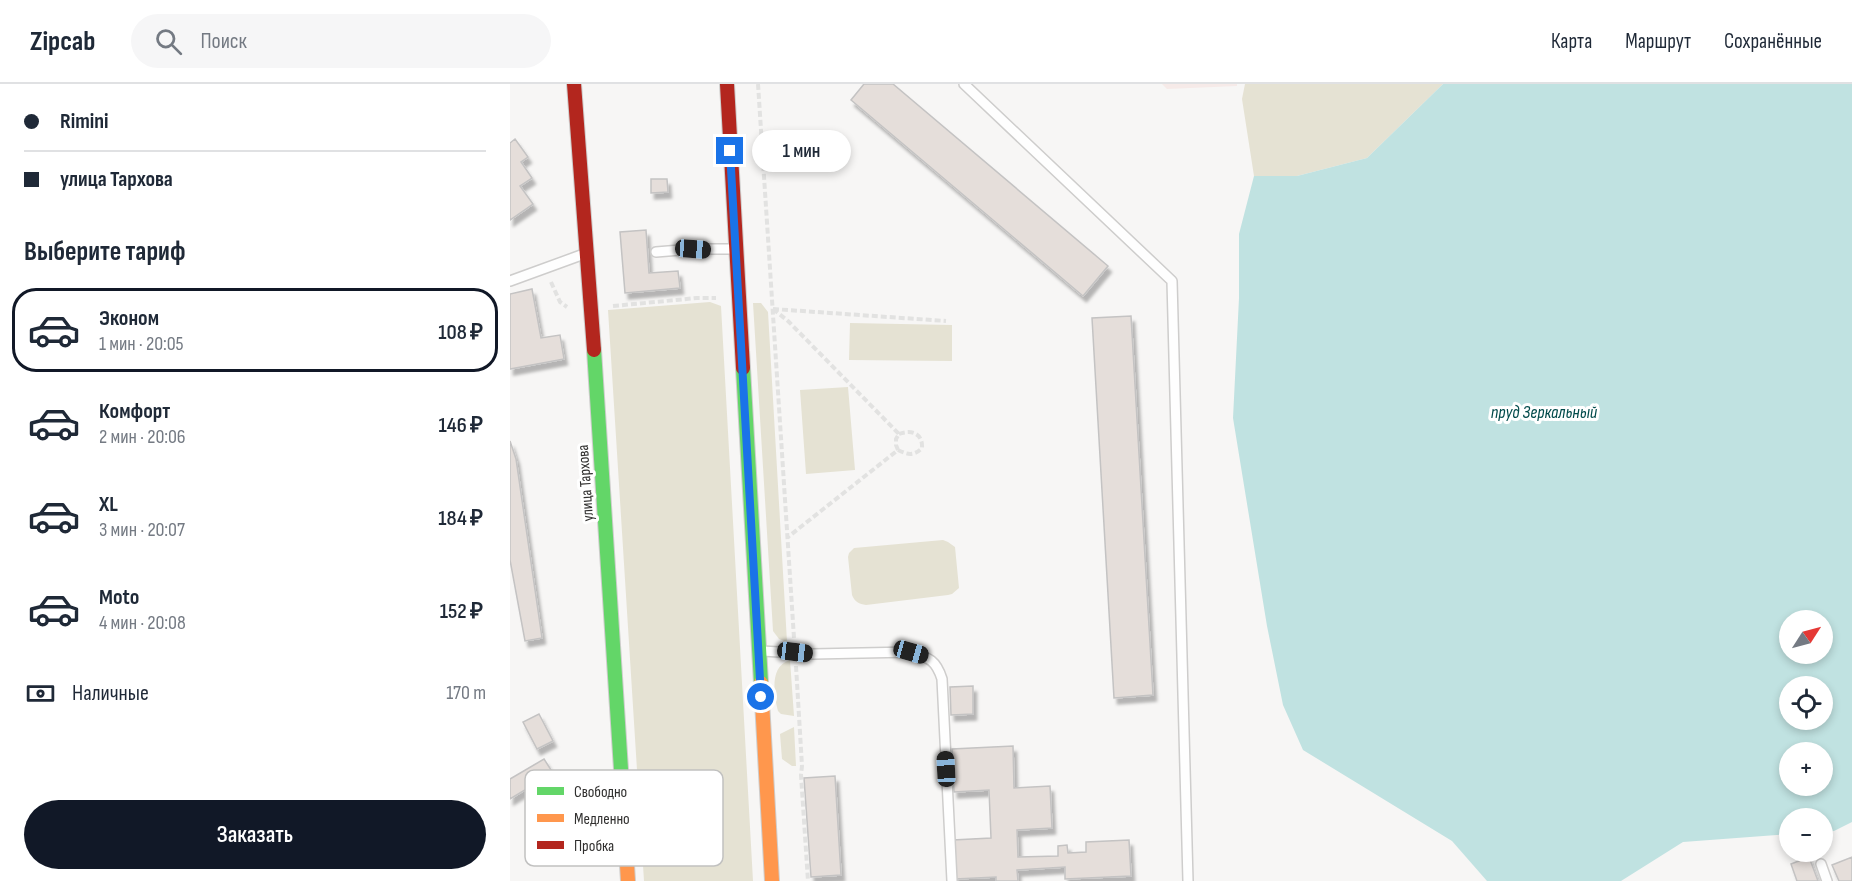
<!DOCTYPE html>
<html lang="ru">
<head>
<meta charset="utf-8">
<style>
  :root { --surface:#fff; --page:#f6f6f7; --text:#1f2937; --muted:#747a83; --line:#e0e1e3; --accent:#111827 }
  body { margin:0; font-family:"Sofia Sans Condensed",sans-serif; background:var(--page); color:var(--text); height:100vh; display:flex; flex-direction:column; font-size:22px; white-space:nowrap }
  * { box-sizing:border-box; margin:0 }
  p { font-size:20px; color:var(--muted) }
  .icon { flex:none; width:33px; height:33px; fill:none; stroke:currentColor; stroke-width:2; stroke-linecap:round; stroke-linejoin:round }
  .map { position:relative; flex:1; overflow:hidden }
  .drawer { display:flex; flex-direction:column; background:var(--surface); width:510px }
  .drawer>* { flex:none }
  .top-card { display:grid; align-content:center; height:132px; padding:0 24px; background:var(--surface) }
  .needle { width:39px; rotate:54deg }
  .buttons { position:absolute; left:1269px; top:526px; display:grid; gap:12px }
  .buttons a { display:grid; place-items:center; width:54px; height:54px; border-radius:50%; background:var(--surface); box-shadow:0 3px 9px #0003; font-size:30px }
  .end { position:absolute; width:27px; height:27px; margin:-14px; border:8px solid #1a73e8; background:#fff; box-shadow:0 0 0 3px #fff }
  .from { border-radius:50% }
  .bubble { position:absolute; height:42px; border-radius:21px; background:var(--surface); box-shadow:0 3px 9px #0003; font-size:20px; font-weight:600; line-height:42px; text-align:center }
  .car { position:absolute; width:18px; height:36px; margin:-18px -9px; border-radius:8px; box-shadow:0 0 4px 2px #0007; background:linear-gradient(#222 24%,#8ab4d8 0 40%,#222 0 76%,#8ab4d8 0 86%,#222 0) }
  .top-card b { display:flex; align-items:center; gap:21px; height:57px; font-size:22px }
  .top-card b+b { border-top:2px solid var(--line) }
  .top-card i { width:15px; height:15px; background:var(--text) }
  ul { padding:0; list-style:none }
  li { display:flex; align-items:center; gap:18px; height:84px; margin:0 12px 9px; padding:0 12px; border:3px solid transparent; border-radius:24px }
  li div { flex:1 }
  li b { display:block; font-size:22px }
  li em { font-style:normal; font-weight:600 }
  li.active { border-color:var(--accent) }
  li>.icon { width:54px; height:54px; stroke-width:1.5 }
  h2 { padding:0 24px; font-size:27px; line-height:72px }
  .pay { display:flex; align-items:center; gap:15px; height:66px; padding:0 24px; font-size:22px }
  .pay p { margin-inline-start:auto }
  .button { display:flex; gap:12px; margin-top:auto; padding:12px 24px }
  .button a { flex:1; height:69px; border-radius:36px; background:var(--accent); color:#fff; font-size:24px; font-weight:600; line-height:69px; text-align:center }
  header { display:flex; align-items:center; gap:36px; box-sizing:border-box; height:84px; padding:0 30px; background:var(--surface); border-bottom:2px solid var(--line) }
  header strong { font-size:28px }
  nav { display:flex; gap:33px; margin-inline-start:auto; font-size:21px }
  .search { width:420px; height:54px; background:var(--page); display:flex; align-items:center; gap:15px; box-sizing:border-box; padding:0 21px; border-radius:33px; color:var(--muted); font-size:22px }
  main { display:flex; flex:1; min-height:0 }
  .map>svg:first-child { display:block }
</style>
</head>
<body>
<header>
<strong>Zipcab</strong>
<div class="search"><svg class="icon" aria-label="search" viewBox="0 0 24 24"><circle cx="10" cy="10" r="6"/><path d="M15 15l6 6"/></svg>Поиск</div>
<nav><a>Карта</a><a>Маршрут</a><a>Сохранённые</a></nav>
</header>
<main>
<section class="drawer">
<div class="top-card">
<b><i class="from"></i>Rimini</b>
<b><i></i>улица Тархова</b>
</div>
<h2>Выберите тариф</h2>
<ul>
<li class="active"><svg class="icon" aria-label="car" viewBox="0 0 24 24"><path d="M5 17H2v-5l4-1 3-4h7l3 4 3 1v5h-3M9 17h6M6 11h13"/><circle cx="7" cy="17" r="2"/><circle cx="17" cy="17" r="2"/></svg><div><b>Эконом</b><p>1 мин · 20:05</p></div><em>108 ₽</em></li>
<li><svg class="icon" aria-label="car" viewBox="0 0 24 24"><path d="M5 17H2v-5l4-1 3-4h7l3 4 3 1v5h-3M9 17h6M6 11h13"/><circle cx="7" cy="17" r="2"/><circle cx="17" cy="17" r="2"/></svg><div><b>Комфорт</b><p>2 мин · 20:06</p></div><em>146 ₽</em></li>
<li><svg class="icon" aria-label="car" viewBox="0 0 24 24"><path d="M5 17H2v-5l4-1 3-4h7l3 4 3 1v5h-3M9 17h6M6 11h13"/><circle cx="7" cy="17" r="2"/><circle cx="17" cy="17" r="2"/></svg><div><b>XL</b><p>3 мин · 20:07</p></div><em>184 ₽</em></li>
<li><svg class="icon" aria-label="car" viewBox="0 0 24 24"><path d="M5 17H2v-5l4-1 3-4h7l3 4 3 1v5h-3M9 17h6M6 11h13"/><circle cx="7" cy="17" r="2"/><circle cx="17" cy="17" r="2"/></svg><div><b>Moto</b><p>4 мин · 20:08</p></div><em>152 ₽</em></li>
</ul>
<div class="pay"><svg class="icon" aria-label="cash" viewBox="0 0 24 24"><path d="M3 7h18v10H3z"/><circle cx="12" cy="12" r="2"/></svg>Наличные<p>170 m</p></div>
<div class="button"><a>Заказать</a></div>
</section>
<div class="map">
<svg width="1342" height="797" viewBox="0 0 1342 797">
  <defs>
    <filter id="shadow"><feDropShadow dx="3.5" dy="6" stdDeviation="1.5" flood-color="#0004"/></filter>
  </defs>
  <rect width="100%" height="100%" fill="#f7f6f5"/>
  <path fill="#f6eae8" d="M652,0H727V2L657,5Z"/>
  <path fill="#e5e2d3" d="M735,0H933L857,74L787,92H744L732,15Z
    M200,218L211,222L243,797H134L98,226Z
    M243,219H251L258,228L277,558L269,555L263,547Z
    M340,239L442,241V277L339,276Z
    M338,303L345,386L296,390L290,306Z
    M433,456L438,458L445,463L449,504L442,510L438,511L356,521C349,520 345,518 342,511L338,473L339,469L344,464Z
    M280,576L284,632L271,630L268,627C264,611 259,582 280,576Z
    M284,643L286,682H282L272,675L270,650Z"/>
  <path fill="#c0e2e1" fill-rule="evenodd" d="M933,0H1342V738L1324,747L1313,748L1312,735H1280L1279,750L1173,758L1111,797H977L942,757L793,666L773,621L757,542L723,334L729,214V150L744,92H787L857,74ZM1280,537H1312V570H1280ZM1280,603H1312V636H1280ZM1280,669H1312V702H1280Z"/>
  <path fill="#e5deda" stroke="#c4c3c3" stroke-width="1.5" filter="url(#shadow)" d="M354,0H383L598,182L573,212L341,16Z
    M5,55L18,73L11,78L22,94L10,102L23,120L0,136V59Z
    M141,95H157L158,108L141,109Z
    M136,146L139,189L168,187L170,204L115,209L110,148Z
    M22,205L31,254L50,251L54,275L0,285V210Z
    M621,232L643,611L604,614L582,234Z
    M0,357L6,375L32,554L15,557L0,476Z
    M463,602V630L441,631L440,603Z
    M29,630L43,657L27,665L13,638Z
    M503,662L504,704L540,702L542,744L507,746L508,773L548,772V762L557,761L558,769L576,768V758L619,756L621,792L555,795V783L507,786L508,797H486V793L445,795L443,756L481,754L479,706L444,708L442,665Z
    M34,675L43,689L0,715V695Z
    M325,692L331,791L301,793L294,694Z
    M1299,773L1308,797H1287L1281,780Z
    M1342,773V797H1329L1322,781Z"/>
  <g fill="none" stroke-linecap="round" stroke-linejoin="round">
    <defs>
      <path id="lane" d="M454,0L662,197L678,797
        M146,168L183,165H224
        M0,197L74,170
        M251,567L303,570L401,568C419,574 426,576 432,595L442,797
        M1311,780L1317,797"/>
      <path id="fast" d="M84,266L112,701
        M233,284L251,599"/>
      <path id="slow" d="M251,599L262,797
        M112,701L118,797"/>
      <path id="jam" d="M64,0L84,266
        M217,0L233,284"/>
    </defs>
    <use href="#lane" stroke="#cecdcc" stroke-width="12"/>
    <use href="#fast" stroke="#cecdcc" stroke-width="16"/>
    <use href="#slow" stroke="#cecdcc" stroke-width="16"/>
    <use href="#jam" stroke="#cecdcc" stroke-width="16"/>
    <path stroke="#e2e2e1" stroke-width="4" stroke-dasharray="6 3" stroke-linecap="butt" d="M248,0L284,554
      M41,198L50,218L57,223
      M103,222L187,214H206
      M263,225L278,237L389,350L386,355V361L388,366L278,453
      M263,225L436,237
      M388,366C398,371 404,372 412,364C413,350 402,345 389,350
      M286,582L292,682L291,691L298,797"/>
    <use href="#lane" stroke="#fefefe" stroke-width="9"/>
    <use href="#fast" stroke="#63d668" stroke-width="14"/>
    <use href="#slow" stroke="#ff974d" stroke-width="14"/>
    <use href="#jam" stroke="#b3261e" stroke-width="14"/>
  </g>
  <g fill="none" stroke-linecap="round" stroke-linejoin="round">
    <path stroke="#1a73e8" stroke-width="8" d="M220,67L251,613"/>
  </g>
  <g text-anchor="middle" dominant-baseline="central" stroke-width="6" stroke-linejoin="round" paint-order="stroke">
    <g font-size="16" fill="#302f2e" stroke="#fff">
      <text transform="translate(76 399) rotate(-94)">улица Тархова</text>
    </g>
    <g font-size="18" font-style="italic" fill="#004a4a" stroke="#fff">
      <text x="1034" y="328">пруд Зеркальный</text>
    </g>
  </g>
  <rect x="15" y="686" width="198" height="96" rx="9" fill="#fff" stroke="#c1c1c0" stroke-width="1.5"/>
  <rect x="27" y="703" width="27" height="8" fill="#63d668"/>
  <rect x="27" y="730" width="27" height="8" fill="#ff974d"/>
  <rect x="27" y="757" width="27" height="8" fill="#b3261e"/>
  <g font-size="16" fill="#302f2e">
    <text x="64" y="713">Свободно</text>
    <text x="64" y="740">Медленно</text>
    <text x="64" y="767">Пробка</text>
  </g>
</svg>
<div class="buttons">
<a><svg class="needle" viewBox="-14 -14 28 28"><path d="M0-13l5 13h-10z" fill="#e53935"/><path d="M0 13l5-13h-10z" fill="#747a83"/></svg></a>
<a><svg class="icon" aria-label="locate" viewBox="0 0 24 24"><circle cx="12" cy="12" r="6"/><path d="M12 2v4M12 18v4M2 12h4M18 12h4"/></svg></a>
<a>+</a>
<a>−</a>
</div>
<i class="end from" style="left:251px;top:613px"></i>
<i class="end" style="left:220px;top:67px"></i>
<div class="bubble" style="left:242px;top:46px;width:99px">1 мин</div>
<i class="car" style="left:183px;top:165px;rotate:94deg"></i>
<i class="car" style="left:285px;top:568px;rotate:97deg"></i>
<i class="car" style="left:401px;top:568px;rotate:106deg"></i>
<i class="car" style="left:436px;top:685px;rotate:357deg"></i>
</div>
</main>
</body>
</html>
